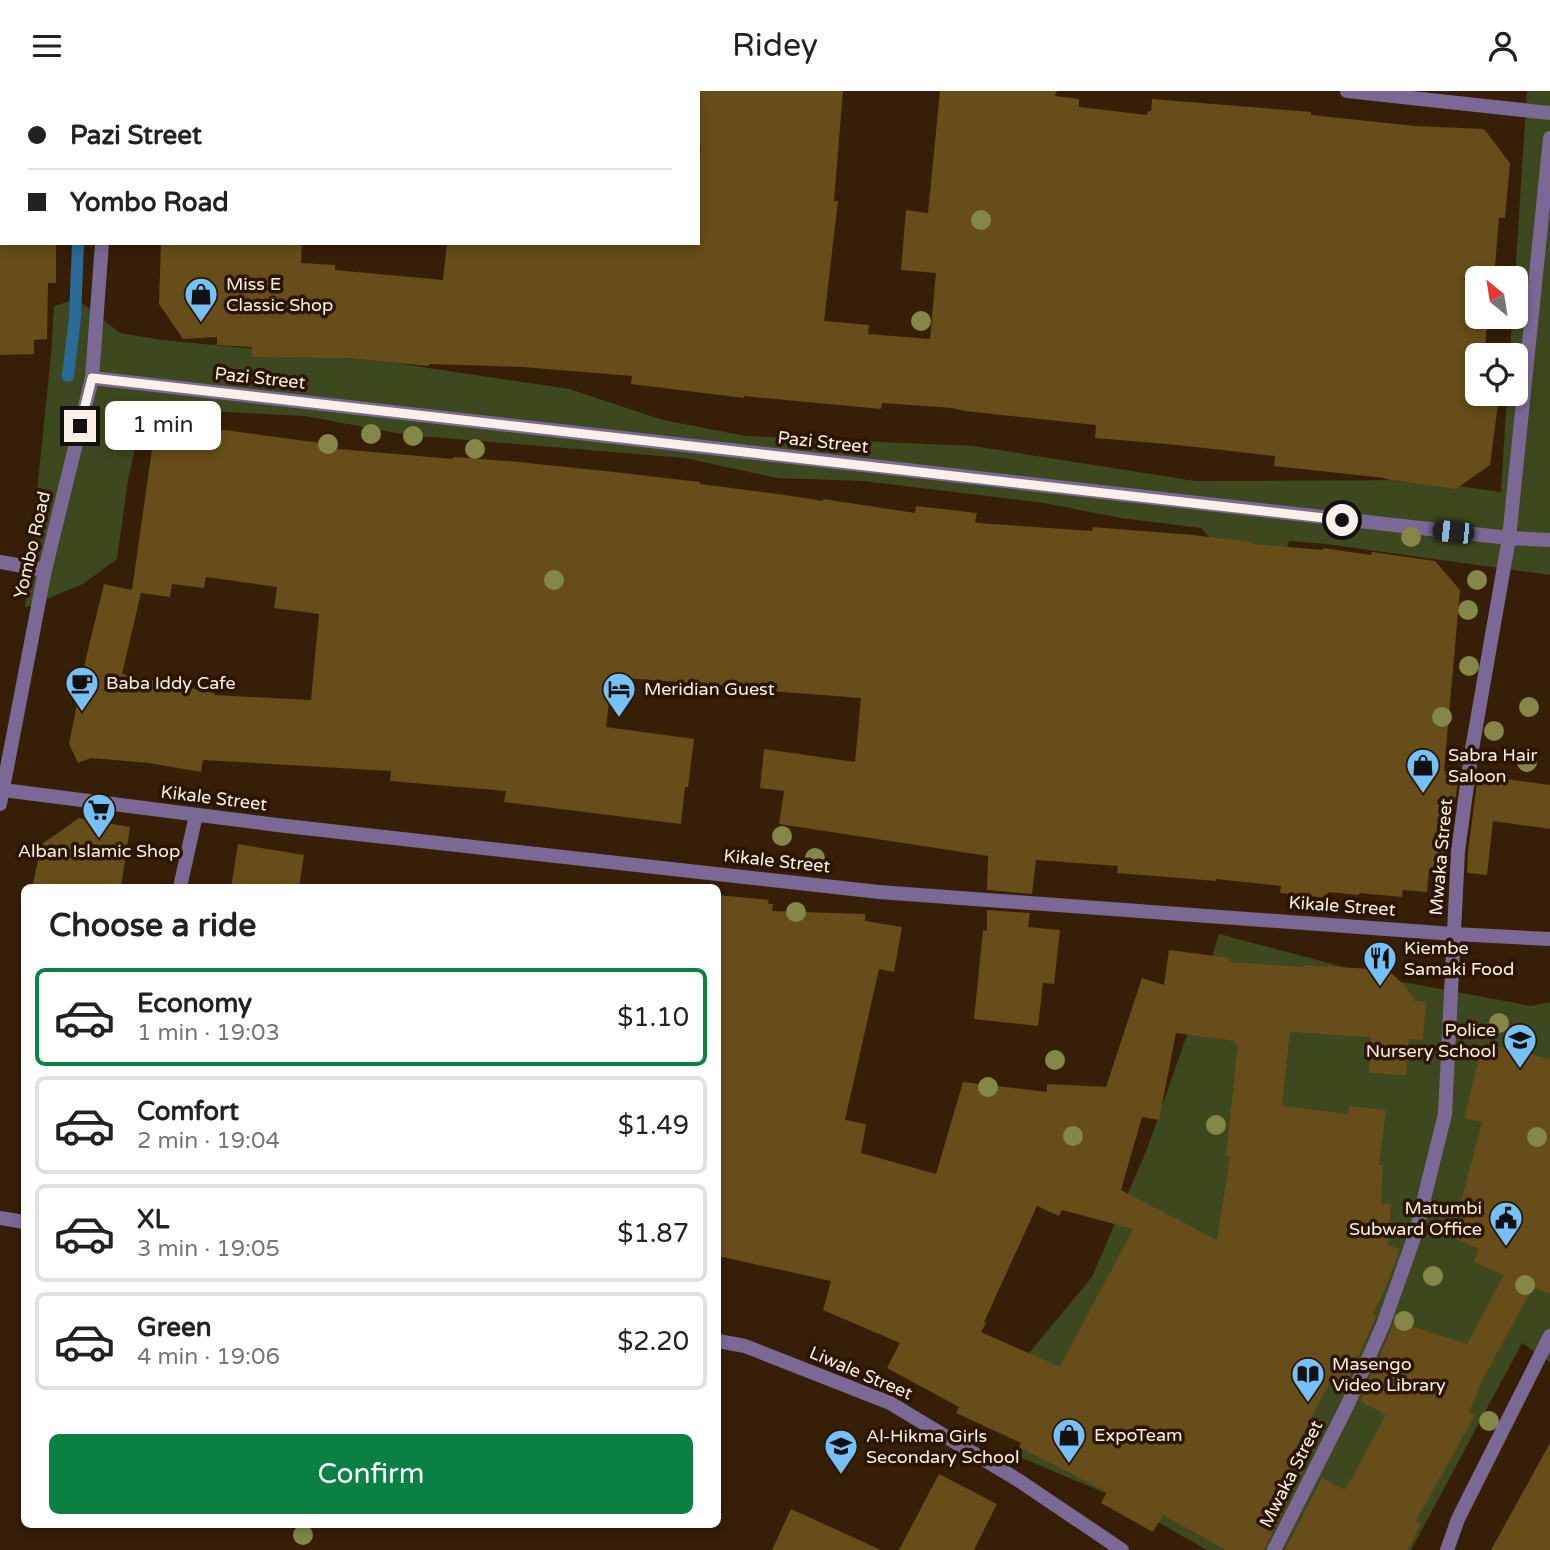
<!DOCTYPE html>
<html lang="en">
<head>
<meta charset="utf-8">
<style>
  :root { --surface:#fff; --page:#f2f2f2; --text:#222; --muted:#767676; --line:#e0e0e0; --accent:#0b8043 }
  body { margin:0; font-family:"Varela Round",sans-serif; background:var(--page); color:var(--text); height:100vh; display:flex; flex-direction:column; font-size:26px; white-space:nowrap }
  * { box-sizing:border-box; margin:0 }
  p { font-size:23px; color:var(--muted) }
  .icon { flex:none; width:38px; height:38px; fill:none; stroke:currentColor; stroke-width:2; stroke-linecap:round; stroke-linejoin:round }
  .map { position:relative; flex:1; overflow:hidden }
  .details { position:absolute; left:21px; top:793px; width:700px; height:644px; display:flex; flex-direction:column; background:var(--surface); border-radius:10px; box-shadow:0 4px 10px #0003 }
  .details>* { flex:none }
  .guide { position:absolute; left:0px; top:0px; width:700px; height:154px; box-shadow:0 4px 10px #0003; display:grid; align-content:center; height:154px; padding:0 28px; background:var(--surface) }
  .needle { width:46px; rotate:330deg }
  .fabs { position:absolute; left:1465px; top:175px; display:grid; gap:14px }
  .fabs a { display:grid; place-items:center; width:63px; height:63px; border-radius:10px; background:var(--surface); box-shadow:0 4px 10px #0003; font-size:35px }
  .end { position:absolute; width:32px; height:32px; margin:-16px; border:9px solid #fbf0e7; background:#111; box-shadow:0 0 0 4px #111 }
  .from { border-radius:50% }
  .bubble { position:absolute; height:49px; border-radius:10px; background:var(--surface); box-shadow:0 4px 10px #0003; font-size:23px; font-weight:600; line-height:49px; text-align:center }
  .car { position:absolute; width:21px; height:42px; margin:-21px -10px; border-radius:9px; box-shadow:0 0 5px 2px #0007; background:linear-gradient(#222 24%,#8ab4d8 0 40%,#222 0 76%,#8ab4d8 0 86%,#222 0) }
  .guide b { display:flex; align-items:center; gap:24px; height:66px; font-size:26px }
  .guide b+b { border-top:2px solid var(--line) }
  .guide i { width:18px; height:18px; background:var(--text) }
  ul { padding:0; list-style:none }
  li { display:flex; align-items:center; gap:21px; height:98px; margin:0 14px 10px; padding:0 14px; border:4px solid var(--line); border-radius:10px }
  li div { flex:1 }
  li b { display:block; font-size:26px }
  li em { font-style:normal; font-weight:600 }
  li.current { border-color:var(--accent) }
  li>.icon { width:63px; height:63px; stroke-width:1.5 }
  h2 { padding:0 28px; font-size:32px; line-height:84px }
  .action { display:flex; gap:14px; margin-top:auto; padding:14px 28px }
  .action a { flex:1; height:80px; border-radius:10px; background:var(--accent); color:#fff; font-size:28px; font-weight:600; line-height:80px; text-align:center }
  header { display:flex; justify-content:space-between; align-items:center; height:91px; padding:0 28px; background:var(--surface); font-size:32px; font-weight:600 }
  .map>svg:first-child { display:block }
</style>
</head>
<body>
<header><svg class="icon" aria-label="menu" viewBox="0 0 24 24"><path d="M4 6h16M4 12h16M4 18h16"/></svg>Ridey<svg class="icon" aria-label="person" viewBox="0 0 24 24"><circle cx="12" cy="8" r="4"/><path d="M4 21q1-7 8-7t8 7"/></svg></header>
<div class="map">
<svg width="1550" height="1459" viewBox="0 0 1550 1459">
  <rect width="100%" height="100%" fill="#361e07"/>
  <path fill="#3e481e" d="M1527,0H1550V484L1326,453L1289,450L1271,513L1201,437L1121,427L1044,412L863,390L777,387L685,367L407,344L305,325L144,317L128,389L117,468L83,493L25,517L51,264L54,215L77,208L120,242L162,249L389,271L569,298L663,329L746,345L974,355L1195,390L1414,389L1501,401L1507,303H1516V264H1510L1512,226H1516L1515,187Z
    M1219,843L1392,889L1531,915L1550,911V1271L1522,1252L1411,1459H1207L1112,1405L1022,1367L1019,1274L1092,1186L1147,1058L1196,918Z"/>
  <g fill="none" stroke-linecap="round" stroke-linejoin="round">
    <path stroke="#2a6b97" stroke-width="12" d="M83,2V0
      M68,285L75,227L78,152"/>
  </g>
  <path fill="#674d19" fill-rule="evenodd" d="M698,0H843L834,110H838L824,230L869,234L868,243L930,248L936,182L901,179L906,119L928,122L940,0H1057L1055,5L1079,8V16L1147,24L1148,20H1151L1152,8L1311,21V24L1415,35L1484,38L1510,72L1505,127H1499L1494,187H1477V226H1488L1484,264H1477V303H1494L1493,313H1498L1490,374L1456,398L1385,388V387L1274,375L1275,365L1178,354L1095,347L1096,334L965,320L952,317L882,312L881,318L744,305V307L631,293L632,285L522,276L429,273V275L347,267L252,266V256L217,254V246L183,248L159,213L161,152H302L301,172L335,174V179L443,189L447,152H698V88L701,56L698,55Z
    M0,152H56V192H48L47,248L34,249V263L0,264Z
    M156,330L328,353L327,357L453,368V366L508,370L605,380L700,391V393L778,403L823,410V408L915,422L916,415L977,422L975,431L978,432L1092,440L1093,436L1192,444L1252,451V453L1323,459V457L1371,464L1372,461L1435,470L1460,499L1444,680L1459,682L1448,759L1447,780L1429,778L1427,801L1403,799L1402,806L1359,802V804L1328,801L1327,807L1280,802L1281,795L1216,788V790L1117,782L1118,775L1036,769L1032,803L987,799L988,765L779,733L784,700L760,697L764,658L855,671L861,607L769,600V598L612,586L606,636L694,648L688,696H685L681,733L504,711L506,700L390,690L391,680L203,669L201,681L149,672L91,667L78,672L69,653L86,567L104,493L132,499ZM206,486L277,496L274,517L319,523L311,609L214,604L215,602L122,583L141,502L170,506L172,493L204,497Z
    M1478,684L1550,694V738L1493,730L1487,784L1467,782L1468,761Z
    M79,727L130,736L121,796H32L42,753Z
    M238,753L304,764L299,796H231Z
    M718,804L769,809L768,813H773L772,820L865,823V830L902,836L894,881L879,878L845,1029L866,1033L861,1062L936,1083L963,991L1047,1001V993L1106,996L1142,887L1164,894L1169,859L1230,867L1229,871L1303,876V874L1388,879L1404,894L1415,910L1426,911L1423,949L1409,948L1406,984L1369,982L1371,946L1290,941L1282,1015L1348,1023L1349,1015L1386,1019L1379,1074H1383L1381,1112L1391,1113L1388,1154L1400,1158L1385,1198L1373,1223L1376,1224L1374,1230L1343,1301L1329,1293L1289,1370L1304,1378L1264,1459H1226L1163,1424L1153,1441L1101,1412L1107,1401L1019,1356L1021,1352L956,1322L959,1316L887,1277L900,1252L823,1219L831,1190L718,1165ZM1176,942L1235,950V953H1238L1226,1064L1230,1066L1217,1149L1121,1099L1142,1026L1159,1029ZM1037,1115L1059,1125L1062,1119L1133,1138L1060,1276L981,1241L986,1232L984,1231Z
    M987,819L1030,822L1028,836L1060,839L1054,893L1043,892L1038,935L974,928L983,839L987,840Z
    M1483,952L1550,968V1203L1533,1196L1483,1288L1469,1321L1475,1324L1416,1430L1421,1432L1408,1459H1285L1322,1387L1345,1399L1386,1324L1360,1310L1395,1230L1467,1253L1504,1184L1474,1171L1479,1158L1456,1148L1472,1112L1462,1108L1482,1031L1464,1027Z
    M1550,1352V1459H1491Z
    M939,1383L997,1413L974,1459H899Z
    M791,1418L881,1459H772Z"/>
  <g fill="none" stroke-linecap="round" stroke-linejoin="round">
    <path stroke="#7a6995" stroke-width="14" d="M180,796L196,724"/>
    <path stroke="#7a6995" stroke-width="14" d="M1347,0L1550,22
      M111,2L112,0
      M0,64H2
      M92,287L1509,447L1550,449
      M0,471L45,479
      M3,699L277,734L879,801L1454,843L1550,848
      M0,713L45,479L92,287L102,152
      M0,1127L24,1131
      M718,1250L745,1255L890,1312L1018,1389L1122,1459
      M1274,1459L1347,1315L1383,1234L1415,1144L1445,1023L1458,760L1472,658L1509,447L1550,47
      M1447,1459L1458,1428L1550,1245"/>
  </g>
  <g fill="#848748">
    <circle cx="981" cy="129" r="10"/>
    <circle cx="921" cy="230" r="10"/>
    <circle cx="371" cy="343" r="10"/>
    <circle cx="413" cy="345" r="10"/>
    <circle cx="328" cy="353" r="10"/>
    <circle cx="475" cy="358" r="10"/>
    <circle cx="1411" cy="446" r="10"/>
    <circle cx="554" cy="489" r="10"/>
    <circle cx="1477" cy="489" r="10"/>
    <circle cx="1468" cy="519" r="10"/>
    <circle cx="1469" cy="575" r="10"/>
    <circle cx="1529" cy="616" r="10"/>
    <circle cx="1442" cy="626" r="10"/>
    <circle cx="1494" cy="640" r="10"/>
    <circle cx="1527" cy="671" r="10"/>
    <circle cx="782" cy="745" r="10"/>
    <circle cx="815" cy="767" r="10"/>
    <circle cx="796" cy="821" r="10"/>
    <circle cx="1499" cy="932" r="10"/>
    <circle cx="1055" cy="969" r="10"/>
    <circle cx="988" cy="996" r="10"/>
    <circle cx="1216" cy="1034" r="10"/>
    <circle cx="1073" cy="1045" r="10"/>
    <circle cx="1537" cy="1046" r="10"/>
    <circle cx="1433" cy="1185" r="10"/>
    <circle cx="1525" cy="1194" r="10"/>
    <circle cx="1404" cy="1230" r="10"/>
    <circle cx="1489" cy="1330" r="10"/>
    <circle cx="303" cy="1444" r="10"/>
  </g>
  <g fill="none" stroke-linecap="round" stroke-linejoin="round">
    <path stroke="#fbf0e7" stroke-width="9" d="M80,335L92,287L1342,429"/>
  </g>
  <defs>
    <symbol id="shop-pin" viewBox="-11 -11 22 30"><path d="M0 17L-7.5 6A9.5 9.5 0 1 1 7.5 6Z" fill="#75c0f6" stroke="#2b1501"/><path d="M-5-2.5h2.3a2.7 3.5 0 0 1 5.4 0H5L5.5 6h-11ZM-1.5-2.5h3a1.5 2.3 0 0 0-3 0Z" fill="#111"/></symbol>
    <symbol id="cafe-pin" viewBox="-11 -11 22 30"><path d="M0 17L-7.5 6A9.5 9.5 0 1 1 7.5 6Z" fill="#75c0f6" stroke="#2b1501"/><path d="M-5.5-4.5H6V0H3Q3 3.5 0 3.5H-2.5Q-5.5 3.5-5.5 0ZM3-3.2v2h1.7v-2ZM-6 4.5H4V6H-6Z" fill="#111"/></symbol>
    <symbol id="hotel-pin" viewBox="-11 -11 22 30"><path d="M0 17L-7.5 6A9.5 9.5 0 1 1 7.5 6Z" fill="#75c0f6" stroke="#2b1501"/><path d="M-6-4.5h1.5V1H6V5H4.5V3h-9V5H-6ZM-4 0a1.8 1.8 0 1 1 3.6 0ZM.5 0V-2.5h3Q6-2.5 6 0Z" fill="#111"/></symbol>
    <symbol id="supermarket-pin" viewBox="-11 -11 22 30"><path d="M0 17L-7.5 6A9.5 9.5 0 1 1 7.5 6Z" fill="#75c0f6" stroke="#2b1501"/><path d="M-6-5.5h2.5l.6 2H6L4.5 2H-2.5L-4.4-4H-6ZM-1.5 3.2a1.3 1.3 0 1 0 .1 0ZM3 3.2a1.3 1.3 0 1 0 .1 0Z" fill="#111"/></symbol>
    <symbol id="restaurant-pin" viewBox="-11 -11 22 30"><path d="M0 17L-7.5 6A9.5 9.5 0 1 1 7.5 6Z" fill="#75c0f6" stroke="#2b1501"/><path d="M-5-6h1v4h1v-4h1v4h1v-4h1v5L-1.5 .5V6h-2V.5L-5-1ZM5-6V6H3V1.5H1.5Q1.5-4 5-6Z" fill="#111"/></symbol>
    <symbol id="school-pin" viewBox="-11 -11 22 30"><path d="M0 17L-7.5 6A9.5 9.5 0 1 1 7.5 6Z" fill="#75c0f6" stroke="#2b1501"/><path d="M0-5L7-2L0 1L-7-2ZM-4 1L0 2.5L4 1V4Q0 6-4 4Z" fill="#111"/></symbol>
    <symbol id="civic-pin" viewBox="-11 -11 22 30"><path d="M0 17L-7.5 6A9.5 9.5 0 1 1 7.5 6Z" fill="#75c0f6" stroke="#2b1501"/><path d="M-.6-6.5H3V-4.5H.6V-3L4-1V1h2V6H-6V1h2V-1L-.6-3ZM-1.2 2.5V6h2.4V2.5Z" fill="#111"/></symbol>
    <symbol id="library-pin" viewBox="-11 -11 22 30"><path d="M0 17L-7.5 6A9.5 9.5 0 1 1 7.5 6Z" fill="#75c0f6" stroke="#2b1501"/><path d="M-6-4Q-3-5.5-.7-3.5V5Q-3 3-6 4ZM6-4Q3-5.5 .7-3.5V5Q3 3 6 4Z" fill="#111"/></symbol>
  </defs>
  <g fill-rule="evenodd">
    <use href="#shop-pin" x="182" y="184" width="38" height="52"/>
    <use href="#cafe-pin" x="63" y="573" width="38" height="52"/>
    <use href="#hotel-pin" x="600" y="579" width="38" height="52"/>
    <use href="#shop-pin" x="1404" y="655" width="38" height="52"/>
    <use href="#supermarket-pin" x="80" y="700" width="38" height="52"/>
    <use href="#restaurant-pin" x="1361" y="848" width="38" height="52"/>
    <use href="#school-pin" x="1501" y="930" width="38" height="52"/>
    <use href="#civic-pin" x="1487" y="1108" width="38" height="52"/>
    <use href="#library-pin" x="1289" y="1264" width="38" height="52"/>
    <use href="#shop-pin" x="1050" y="1325" width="38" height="52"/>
    <use href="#school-pin" x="822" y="1336" width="38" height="52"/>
  </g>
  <g text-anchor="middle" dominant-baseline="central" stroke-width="7" stroke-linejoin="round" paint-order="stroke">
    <g font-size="18" fill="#fbf0e7" stroke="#2b1501" text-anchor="start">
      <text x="226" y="193">Miss E<tspan x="226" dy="21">Classic Shop</tspan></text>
      <text x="106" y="592">Baba Iddy Cafe</text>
      <text x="644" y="598">Meridian Guest</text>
      <text x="1448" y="664">Sabra Hair<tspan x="1448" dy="21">Saloon</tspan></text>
      <text x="99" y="760" text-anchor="middle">Alban Islamic Shop</text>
      <text x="1404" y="857">Kiembe<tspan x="1404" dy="21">Samaki Food</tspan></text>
      <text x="1496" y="939" text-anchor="end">Police<tspan x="1496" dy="21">Nursery School</tspan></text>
      <text x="1482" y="1117" text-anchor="end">Matumbi<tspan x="1482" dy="21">Subward Office</tspan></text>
      <text x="1332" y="1273">Masengo<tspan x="1332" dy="21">Video Library</tspan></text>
      <text x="1094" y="1344">ExpoTeam</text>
      <text x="866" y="1345">Al-Hikma Girls<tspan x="866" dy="21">Secondary School</tspan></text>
    </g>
    <g font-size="18" fill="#fbf0e7" stroke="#2b1501">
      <text transform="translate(260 287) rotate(6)">Pazi Street</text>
      <text transform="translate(823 351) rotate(6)">Pazi Street</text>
      <text transform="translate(32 454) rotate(-77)">Yombo Road</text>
      <text transform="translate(214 707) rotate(7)">Kikale Street</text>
      <text transform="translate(1441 766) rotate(-85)">Mwaka Street</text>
      <text transform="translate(777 770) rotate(6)">Kikale Street</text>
      <text transform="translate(1342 815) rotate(4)">Kikale Street</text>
      <text transform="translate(861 1282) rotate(23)">Liwale Street</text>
      <text transform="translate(1291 1383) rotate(-63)">Mwaka Street</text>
    </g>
  </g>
</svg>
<div class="fabs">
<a><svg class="needle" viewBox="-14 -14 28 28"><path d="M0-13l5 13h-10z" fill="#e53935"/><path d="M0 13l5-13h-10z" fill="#767676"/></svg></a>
<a><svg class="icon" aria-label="locate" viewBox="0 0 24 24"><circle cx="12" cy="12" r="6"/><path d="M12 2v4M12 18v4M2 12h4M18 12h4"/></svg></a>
</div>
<i class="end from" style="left:1342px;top:429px"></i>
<i class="end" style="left:80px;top:335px"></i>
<div class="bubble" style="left:105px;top:310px;width:116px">1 min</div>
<i class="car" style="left:1453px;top:441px;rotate:276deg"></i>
<div class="guide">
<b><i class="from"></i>Pazi Street</b>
<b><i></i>Yombo Road</b>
</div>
<section class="details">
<h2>Choose a ride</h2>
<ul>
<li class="current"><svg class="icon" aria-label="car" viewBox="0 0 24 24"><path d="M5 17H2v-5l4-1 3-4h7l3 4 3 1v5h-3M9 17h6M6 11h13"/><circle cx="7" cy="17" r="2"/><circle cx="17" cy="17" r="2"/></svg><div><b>Economy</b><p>1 min · 19:03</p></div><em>$1.10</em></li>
<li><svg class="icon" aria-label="car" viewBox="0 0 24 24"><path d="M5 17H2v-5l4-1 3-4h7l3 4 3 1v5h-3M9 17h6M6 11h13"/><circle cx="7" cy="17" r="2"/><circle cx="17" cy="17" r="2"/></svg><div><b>Comfort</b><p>2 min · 19:04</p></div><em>$1.49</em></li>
<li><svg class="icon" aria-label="car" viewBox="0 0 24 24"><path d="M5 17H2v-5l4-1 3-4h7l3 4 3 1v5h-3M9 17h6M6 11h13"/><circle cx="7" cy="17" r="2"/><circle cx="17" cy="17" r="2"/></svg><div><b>XL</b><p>3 min · 19:05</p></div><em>$1.87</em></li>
<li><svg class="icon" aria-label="car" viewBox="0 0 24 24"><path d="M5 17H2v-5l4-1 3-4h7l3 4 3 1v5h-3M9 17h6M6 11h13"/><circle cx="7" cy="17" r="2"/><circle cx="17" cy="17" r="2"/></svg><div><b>Green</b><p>4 min · 19:06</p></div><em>$2.20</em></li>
</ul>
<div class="action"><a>Confirm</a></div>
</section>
</div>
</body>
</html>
